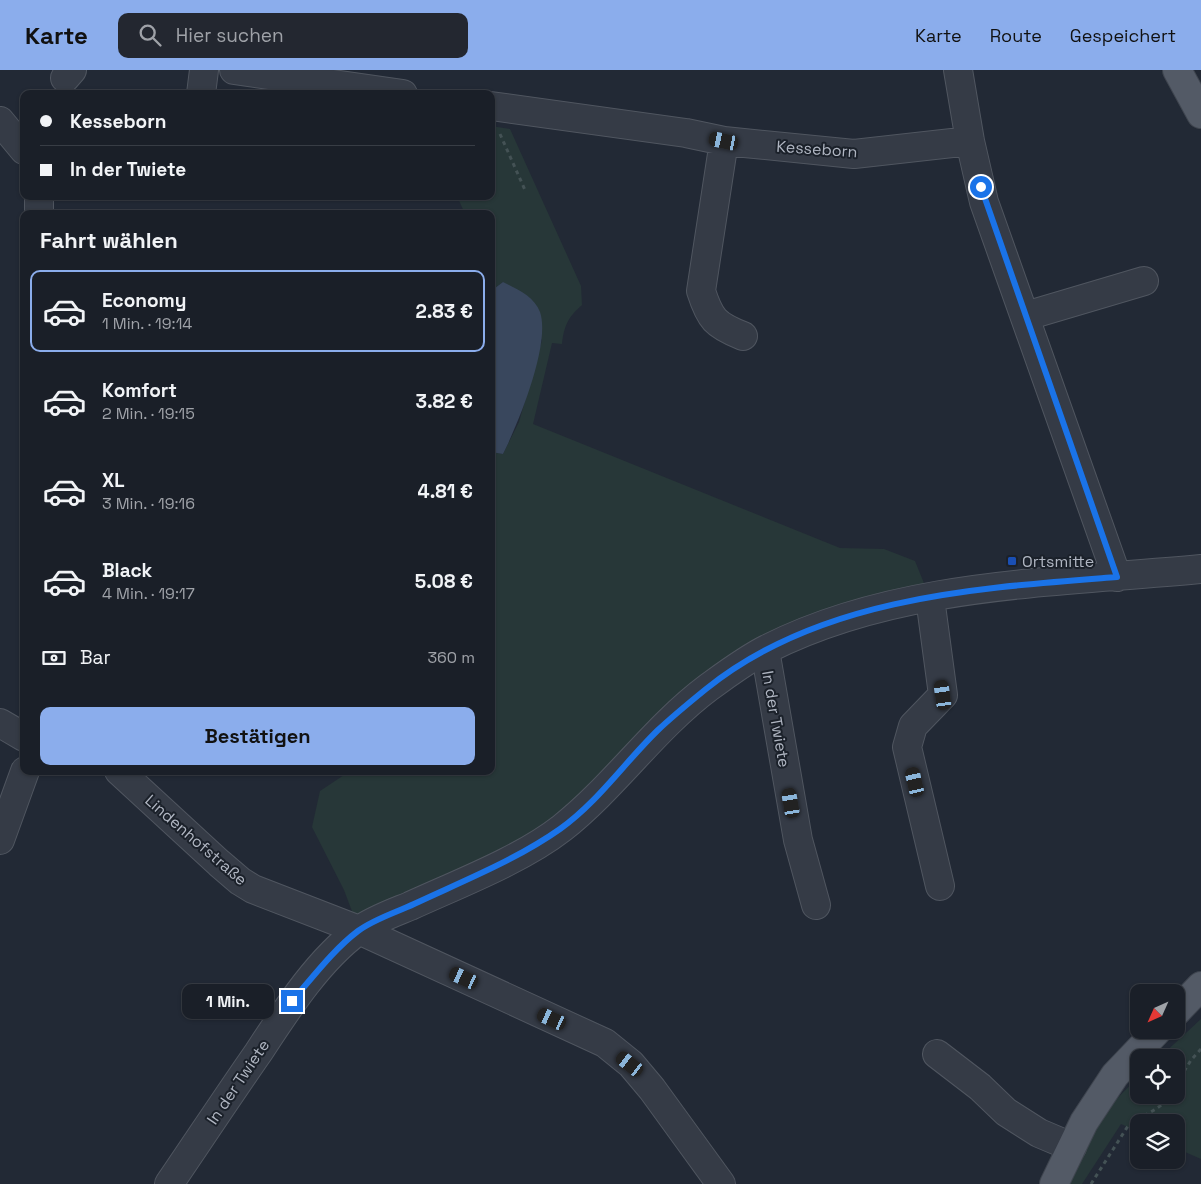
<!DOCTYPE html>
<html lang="de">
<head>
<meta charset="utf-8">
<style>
  :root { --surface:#1a1f28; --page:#232730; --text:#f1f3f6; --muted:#9fa2a8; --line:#383d45; --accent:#8badec }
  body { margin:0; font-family:"Space Grotesk",sans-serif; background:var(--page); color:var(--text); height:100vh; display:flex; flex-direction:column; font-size:19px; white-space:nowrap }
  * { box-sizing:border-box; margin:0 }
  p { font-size:16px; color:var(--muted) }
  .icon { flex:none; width:28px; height:28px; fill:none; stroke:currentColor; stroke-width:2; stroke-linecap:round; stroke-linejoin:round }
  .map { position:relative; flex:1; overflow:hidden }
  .drawer { position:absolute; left:20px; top:140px; width:475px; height:565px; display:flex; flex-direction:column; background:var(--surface); border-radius:10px; box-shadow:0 1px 4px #0004,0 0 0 1px var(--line) }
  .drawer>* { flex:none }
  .banner { position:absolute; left:20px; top:20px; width:475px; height:110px; border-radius:10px; box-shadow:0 1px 4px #0004,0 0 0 1px var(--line); display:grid; align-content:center; height:110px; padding:0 20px; background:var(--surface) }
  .needle { width:32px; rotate:225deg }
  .tools { position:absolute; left:1130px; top:914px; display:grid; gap:10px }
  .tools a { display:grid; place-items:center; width:55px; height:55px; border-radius:10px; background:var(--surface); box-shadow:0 1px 4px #0004,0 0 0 1px var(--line); font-size:25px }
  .end { position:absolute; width:22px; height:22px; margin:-11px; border:6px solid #1a73e8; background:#fff; box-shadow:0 0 0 2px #fff }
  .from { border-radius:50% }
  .bubble { position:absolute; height:35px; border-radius:10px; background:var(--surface); box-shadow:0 1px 4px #0004,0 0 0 1px var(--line); font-size:16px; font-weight:800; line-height:35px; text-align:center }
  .car { position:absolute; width:15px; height:30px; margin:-15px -8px; border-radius:6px; box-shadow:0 0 4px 1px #0007; background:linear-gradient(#222 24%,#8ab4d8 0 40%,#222 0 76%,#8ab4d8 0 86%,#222 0) }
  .banner b { display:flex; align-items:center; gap:18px; height:48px; font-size:19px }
  .banner b+b { border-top:1px solid var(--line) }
  .banner i { width:12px; height:12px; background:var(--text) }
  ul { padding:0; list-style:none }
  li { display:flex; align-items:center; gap:15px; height:82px; margin:0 10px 8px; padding:0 10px; border:2px solid transparent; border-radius:10px }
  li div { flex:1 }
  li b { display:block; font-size:19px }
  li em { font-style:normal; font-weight:800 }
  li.active { border-color:var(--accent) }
  li>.icon { width:45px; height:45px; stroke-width:1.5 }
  h2 { padding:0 20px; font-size:22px; line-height:60px }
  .pay { display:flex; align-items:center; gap:12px; height:55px; padding:0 20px; font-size:19px }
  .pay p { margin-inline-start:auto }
  .primary-button { display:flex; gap:10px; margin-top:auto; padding:10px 20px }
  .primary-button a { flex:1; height:58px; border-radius:10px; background:var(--accent); color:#111; font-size:20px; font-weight:800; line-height:58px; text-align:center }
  header { display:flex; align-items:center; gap:30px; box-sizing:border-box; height:70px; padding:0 25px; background:var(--accent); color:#111 }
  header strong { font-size:24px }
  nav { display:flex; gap:28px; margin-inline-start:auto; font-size:18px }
  .search { width:350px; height:45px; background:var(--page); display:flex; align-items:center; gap:12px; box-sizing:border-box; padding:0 18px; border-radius:10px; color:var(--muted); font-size:19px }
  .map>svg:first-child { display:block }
</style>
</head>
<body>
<header>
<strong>Karte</strong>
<div class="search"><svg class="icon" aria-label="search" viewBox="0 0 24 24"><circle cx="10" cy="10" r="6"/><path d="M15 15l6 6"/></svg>Hier suchen</div>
<nav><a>Karte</a><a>Route</a><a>Gespeichert</a></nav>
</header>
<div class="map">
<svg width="1201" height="1114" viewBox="0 0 1201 1114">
  <rect width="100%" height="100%" fill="#222935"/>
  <path fill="#273738" d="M491,56L510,59L581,216L582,235C568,247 564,256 562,274L552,273L533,354L840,478L884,479L915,491L930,528L765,580L561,758L359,860L344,820L312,757L320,721L350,701H491V382L503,384L519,352L542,270L503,212L491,221V144H465L457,126H491Z
    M1201,949V1089L1176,1078V1052H1139V1062L1121,1054L1082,1114H1069C1078,1071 1107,1036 1139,1007V1025H1176V988L1160,987Z"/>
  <path fill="#39475d" d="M503,212C517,219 534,226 540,242C551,274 518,354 503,384L491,382V221Z"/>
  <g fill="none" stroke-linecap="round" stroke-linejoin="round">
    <defs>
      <path id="minor" d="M234,0L403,24
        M958,0L970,71L984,132L1117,507
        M65,8L72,0
        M201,24L204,0
        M491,36L686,63L724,71L854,84L970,71
        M0,51L24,80
        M724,71L701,221C710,249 715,255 743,266
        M39,144V126
        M1026,246L1144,211
        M930,528L943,625L913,656L907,677L940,816
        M765,580L798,770L816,835
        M0,653L24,667
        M119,701L219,793L240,811L253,819L359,860L605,973L631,994L652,1019L721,1114
        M0,770L25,701
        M937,984L980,1017L1006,1042L1039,1063L1072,1077
        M169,1114C199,1070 228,1026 258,983C285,942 318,890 358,861C373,850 393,843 410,836C458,814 521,790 562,758C615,716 654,658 709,617C727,604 747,589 767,579C899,512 1057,513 1201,499"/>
      <path id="major" d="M1177,0L1201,44
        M1176,942L1201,916
        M1054,1114L1084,1052L1115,1005L1158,960"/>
    </defs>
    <use href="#minor" stroke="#505660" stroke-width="30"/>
    <use href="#major" stroke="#3f454f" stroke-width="30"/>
    <path stroke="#445255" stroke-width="3" stroke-dasharray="4 4" stroke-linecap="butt" d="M500,64L525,120
      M1176,1015L1191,990L1201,979
      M1091,1114L1128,1056C1142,1044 1159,1042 1170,1025"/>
    <use href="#minor" stroke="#353b46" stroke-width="28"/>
    <use href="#major" stroke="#535a66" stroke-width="28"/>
  </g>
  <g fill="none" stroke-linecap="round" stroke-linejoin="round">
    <path stroke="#1a73e8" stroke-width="6" d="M292,931C313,907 333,880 358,861C374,849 397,842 414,834C463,811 516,790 560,759C598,732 625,692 658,660C673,646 690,632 706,619C820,527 977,518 1117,507L981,117"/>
  </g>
  <rect fill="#1a4fb4" stroke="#1b212a" stroke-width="2" x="1007" y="486" width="10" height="10" rx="2.5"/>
  <g text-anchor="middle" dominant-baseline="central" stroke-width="4" stroke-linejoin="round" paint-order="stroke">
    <g font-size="16" fill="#b0b6c2" stroke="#1b212a">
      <text transform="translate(817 79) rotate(4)">Kesseborn</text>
      <text transform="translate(776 649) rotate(80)">In der Twiete</text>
      <text transform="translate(196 770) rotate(41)">Lindenhofstraße</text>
      <text transform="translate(238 1012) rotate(-56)">In der Twiete</text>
    </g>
    <g font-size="16" fill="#b0b6c2" stroke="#1b212a" text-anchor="start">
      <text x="1022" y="491">Ortsmitte</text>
    </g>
  </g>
</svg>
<div class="tools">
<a><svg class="needle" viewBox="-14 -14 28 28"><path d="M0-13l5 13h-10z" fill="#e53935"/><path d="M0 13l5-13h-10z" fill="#9fa2a8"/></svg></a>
<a><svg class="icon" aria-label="locate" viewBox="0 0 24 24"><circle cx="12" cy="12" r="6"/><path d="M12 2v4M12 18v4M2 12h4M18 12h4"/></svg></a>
<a><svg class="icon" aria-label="layers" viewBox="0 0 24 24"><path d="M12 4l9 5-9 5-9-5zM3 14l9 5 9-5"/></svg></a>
</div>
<i class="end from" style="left:981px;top:117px"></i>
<i class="end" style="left:292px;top:931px"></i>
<div class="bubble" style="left:182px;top:914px;width:92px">1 Min.</div>
<i class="car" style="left:724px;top:71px;rotate:282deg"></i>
<i class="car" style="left:943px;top:625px;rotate:352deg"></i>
<i class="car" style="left:915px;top:712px;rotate:347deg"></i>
<i class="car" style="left:791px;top:733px;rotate:350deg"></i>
<i class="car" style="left:464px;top:908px;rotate:295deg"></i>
<i class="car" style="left:552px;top:949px;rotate:295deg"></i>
<i class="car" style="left:630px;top:994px;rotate:308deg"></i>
<div class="banner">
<b><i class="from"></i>Kesseborn</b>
<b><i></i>In der Twiete</b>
</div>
<section class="drawer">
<h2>Fahrt wählen</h2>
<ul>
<li class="active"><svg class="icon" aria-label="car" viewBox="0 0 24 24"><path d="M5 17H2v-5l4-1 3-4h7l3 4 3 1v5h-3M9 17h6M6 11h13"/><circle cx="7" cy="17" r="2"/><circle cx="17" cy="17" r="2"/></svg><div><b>Economy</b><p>1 Min. · 19:14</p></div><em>2.83 €</em></li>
<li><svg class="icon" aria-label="car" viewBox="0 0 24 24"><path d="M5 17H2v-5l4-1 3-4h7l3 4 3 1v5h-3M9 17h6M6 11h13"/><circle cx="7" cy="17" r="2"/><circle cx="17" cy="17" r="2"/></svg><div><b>Komfort</b><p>2 Min. · 19:15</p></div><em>3.82 €</em></li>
<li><svg class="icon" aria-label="car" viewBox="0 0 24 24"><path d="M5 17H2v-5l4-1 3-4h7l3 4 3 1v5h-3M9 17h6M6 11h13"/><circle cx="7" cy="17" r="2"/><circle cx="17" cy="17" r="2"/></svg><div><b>XL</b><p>3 Min. · 19:16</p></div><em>4.81 €</em></li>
<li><svg class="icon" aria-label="car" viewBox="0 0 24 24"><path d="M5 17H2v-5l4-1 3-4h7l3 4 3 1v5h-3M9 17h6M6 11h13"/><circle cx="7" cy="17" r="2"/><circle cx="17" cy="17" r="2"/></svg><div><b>Black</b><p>4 Min. · 19:17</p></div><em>5.08 €</em></li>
</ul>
<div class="pay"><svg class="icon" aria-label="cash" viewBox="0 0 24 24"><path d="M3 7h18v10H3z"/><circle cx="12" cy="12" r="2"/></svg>Bar<p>360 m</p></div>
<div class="primary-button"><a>Bestätigen</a></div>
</section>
</div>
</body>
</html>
